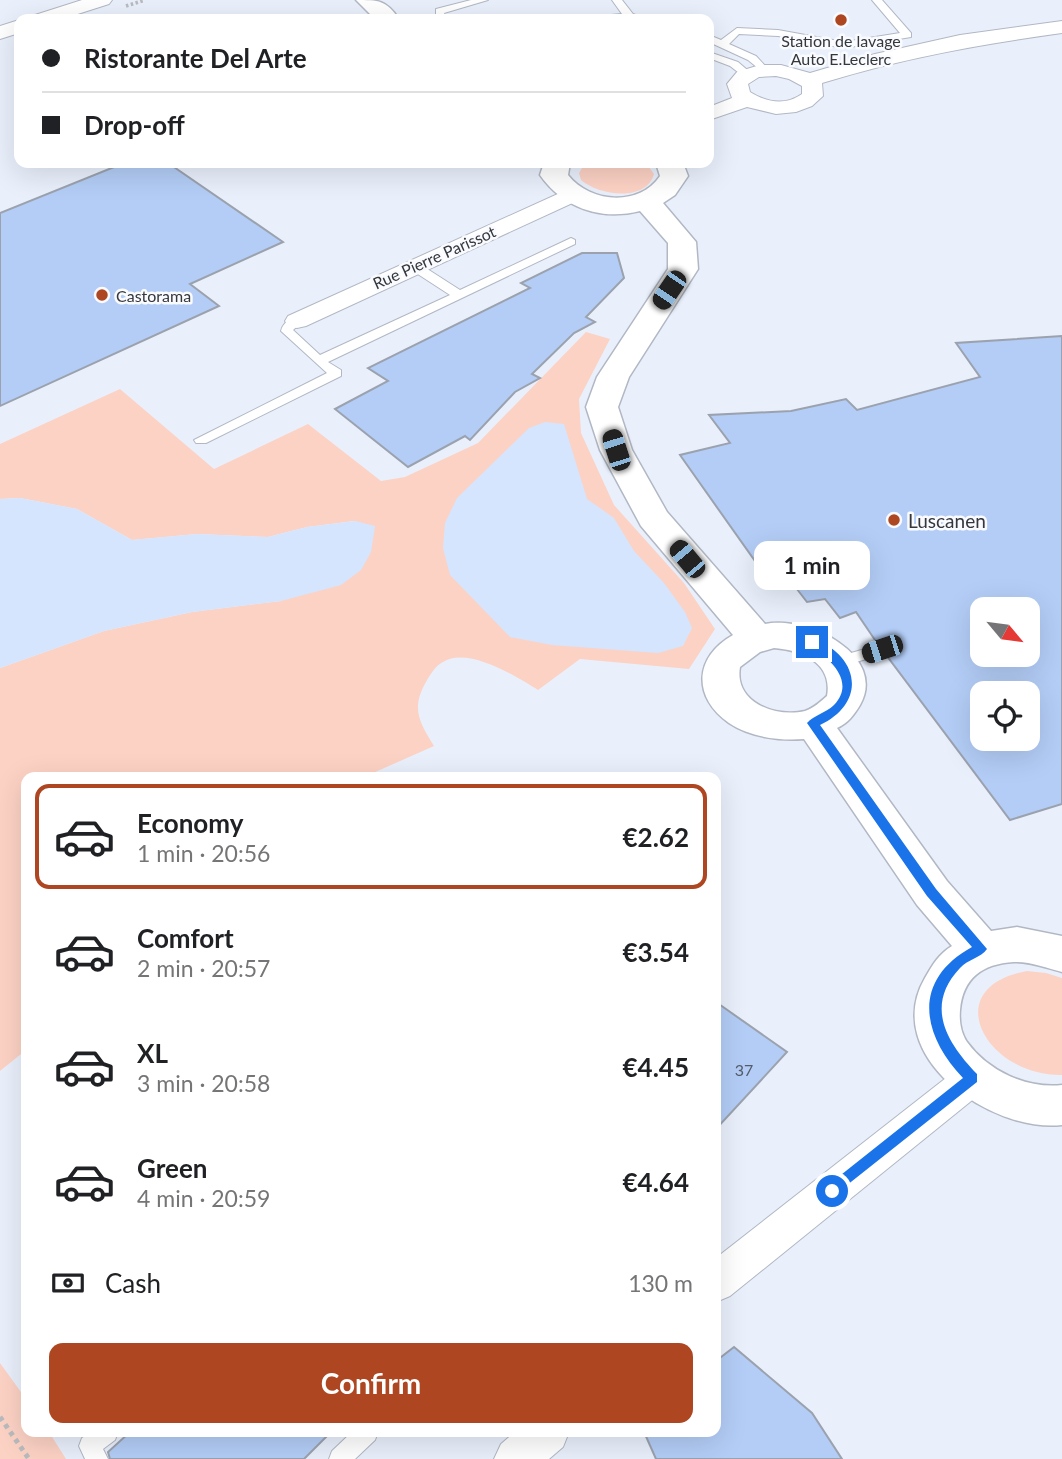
<!DOCTYPE html>
<html lang="en">
<head>
<meta charset="utf-8">
<style>
  :root { --surface:#fff; --page:#f2f2f2; --text:#202124; --muted:#757577; --line:#e0e0e0; --accent:#ad4621 }
  body { margin:0; font-family:Lato,sans-serif; background:var(--page); color:var(--text); height:100vh; display:flex; flex-direction:column; font-size:26px; white-space:nowrap }
  * { box-sizing:border-box; margin:0 }
  p { font-size:23px; color:var(--muted) }
  .icon { flex:none; width:38px; height:38px; fill:none; stroke:currentColor; stroke-width:2; stroke-linecap:round; stroke-linejoin:round }
  .map { position:relative; flex:1; overflow:hidden }
  .details { position:absolute; left:21px; top:772px; width:700px; height:665px; display:flex; flex-direction:column; background:var(--surface); border-radius:14px; box-shadow:0 7px 28px #0002 }
  .details>* { flex:none }
  .banner { position:absolute; left:14px; top:14px; width:700px; height:154px; border-radius:14px; box-shadow:0 7px 28px #0002; display:grid; align-content:center; height:154px; padding:0 28px; background:var(--surface) }
  .needle { width:46px; rotate:119deg }
  .controls { position:absolute; left:970px; top:597px; display:grid; gap:14px }
  .controls a { display:grid; place-items:center; width:70px; height:70px; border-radius:14px; background:var(--surface); box-shadow:0 7px 28px #0002; font-size:35px }
  .end { position:absolute; width:32px; height:32px; margin:-16px; border:9px solid #1a73e8; background:#fff; box-shadow:0 0 0 4px #fff }
  .from { border-radius:50% }
  .bubble { position:absolute; height:49px; border-radius:14px; background:var(--surface); box-shadow:0 7px 28px #0002; font-size:23px; font-weight:700; line-height:49px; text-align:center }
  .car { position:absolute; width:21px; height:42px; margin:-21px -10px; border-radius:9px; box-shadow:0 0 5px 2px #0007; background:linear-gradient(#222 24%,#8ab4d8 0 40%,#222 0 76%,#8ab4d8 0 86%,#222 0) }
  .banner b { display:flex; align-items:center; gap:24px; height:66px; font-size:26px }
  .banner b+b { border-top:2px solid var(--line) }
  .banner i { width:18px; height:18px; background:var(--text) }
  ul { padding:12px 0 0; list-style:none }
  li { display:flex; align-items:center; gap:21px; height:105px; margin:0 14px 10px; padding:0 14px; border:4px solid transparent; border-radius:14px }
  li div { flex:1 }
  li b { display:block; font-size:26px }
  li em { font-style:normal; font-weight:700 }
  li.selected { border-color:var(--accent) }
  li>.icon { width:63px; height:63px; stroke-width:1.5 }
  .pay { display:flex; align-items:center; gap:18px; height:77px; padding:0 28px; font-size:26px }
  .pay p { margin-inline-start:auto }
  .primary-button { display:flex; gap:14px; margin-top:auto; padding:14px 28px }
  .primary-button a { flex:1; height:80px; border-radius:14px; background:var(--accent); color:#fff; font-size:28px; font-weight:700; line-height:80px; text-align:center }
  .map>svg:first-child { display:block }
</style>
</head>
<body>
<div class="map">
<svg width="1062" height="1459" viewBox="0 0 1062 1459">
  <rect width="100%" height="100%" fill="#fafbfe"/>
  <path fill="#e9f0fc" fill-rule="evenodd" d="M0,0H1062V1459H0ZM19,19H709V163H19ZM982,609H1027V654H982ZM982,693H1027V738H982ZM26,777H716V1432H26Z"/>
  <path fill="#fcd2c4" d="M585,163H646L654,174C646,203 598,195 581,180L579,173Z
    M586,332L610,339L579,399L581,433L614,505L684,583L715,629L689,669L580,659L538,690C517,677 468,646 443,662C435,666 430,675 426,682C411,708 419,722 434,746L364,777H26V1050L0,1071V668L104,631L192,612L281,601L375,527L354,521L307,527L268,537L197,534L132,540L77,509L20,498L0,499V444L120,389L214,469L308,424L381,481L405,477L478,443Z
    M1027,971L1046,973L1062,978V1075C985,1076 937,987 1027,971Z
    M0,1363L26,1399V1432H49L66,1459H0Z"/>
  <path fill="#d5e5fe" d="M545,422L564,424L587,499L614,518L634,551L664,583L685,612L692,628L683,646L658,653L552,645L510,637L450,575L443,548L445,523L457,498L529,428Z
    M20,498L77,509L132,540L197,534L268,537L307,527L355,521L375,526L371,552L361,570L341,585L281,601L192,612L104,631L0,668V499Z"/>
  <path fill="#b3cdf6" stroke="#9ba2ae" stroke-width="2" fill-rule="evenodd" d="M124,163H168L283,242L190,284L219,306L0,406V213Z
    M582,253H617L624,278L586,317L595,322L574,333L532,374L540,378L515,392L470,440L465,436L408,467L335,409L388,381L368,368L530,288L521,283Z
    M1062,336V804L1010,820L887,656L892,651L891,647L883,642L877,643L856,612L840,618L825,599L807,602L793,584L774,588L680,455L730,443L709,415L791,411L846,399L857,410L980,377L956,343ZM982,609H1027V654H982ZM982,693H1027V738H982Z
    M716,1002L787,1052L716,1129Z
    M734,1347L812,1413L842,1459H656L644,1432H716V1361Z
    M130,1432H331L304,1459H110L108,1452Z"/>
  <g fill="none" stroke-linecap="round" stroke-linejoin="round">
    <defs>
      <path id="service" d="M471,0H488L444,13L446,19H436V9Z
        M612,0H622L633,14L646,19H595L600,16L622,14Z
        M872,0H882L911,33V37L844,48L778,36L739,34L729,44L756,56L769,70L764,73L748,60L709,42V35L721,40L737,28L778,30L844,42L900,33Z
        M709,52L738,62L752,74L743,76L730,66L709,58Z
        M571,238L575,240V244L328,362L341,370V376L206,443H196L194,440L327,373L281,331C283,322 293,316 301,318L303,321L293,330L320,355L450,295L410,269V263H418L460,290Z
        M882,644L890,649L887,653L839,667L831,662L834,658Z
        M91,1432H118L115,1440L103,1449L108,1459H85L79,1446L82,1438Z
        M352,1432H378L375,1440L355,1459H329L332,1451Z"/>
      <path id="minor" d="M82,0H112L109,4L62,19H32L35,15Z
        M19,20V33L0,39V26Z
        M1062,21V33C977,45 904,58 822,83L823,96L812,106L796,112L776,114L747,107L709,120V107L732,98L727,84L737,72L760,65H781L810,73L875,54L960,35ZM776,76L789,79L802,86V94C785,106 766,102 750,92L748,84L759,77Z
        M571,188L579,190L582,195L579,200L306,326L297,328L288,326L285,321L288,316Z
        M973,1062L986,1067L992,1078L986,1089L730,1296L716,1302V1258L960,1067Z
        M515,1432H569L563,1447L549,1459H494L501,1444Z"/>
      <path id="tertiary" d="M356,0C379,0 386,0 399,19H375Z
        M544,163H570L568,175C590,203 639,207 660,176L656,163H683L688,176L675,195L663,203L696,242L698,269L629,377L618,407L632,450L667,512L765,624C807,615 888,655 860,705C854,715 848,723 837,728L947,881L991,931L1017,927L1062,936V972C1047,968 1029,961 1014,962C982,964 963,978 960,1010C959,1021 961,1033 967,1042C988,1071 1027,1089 1062,1085V1125C991,1133 880,1056 925,978C933,964 939,954 952,946L917,905L804,739C779,741 750,737 729,723C692,697 694,657 733,635L641,526L600,450L586,407L597,377L668,269V243L640,211C601,221 563,208 540,175ZM774,648C802,650 833,663 827,696C820,702 814,708 805,711C775,718 734,702 740,667L760,652Z"/>
    </defs>
    <use href="#service" stroke="#b1b8c4" stroke-width="2"/>
    <use href="#minor" stroke="#b1b8c4" stroke-width="2"/>
    <use href="#tertiary" stroke="#b1b8c4" stroke-width="3"/>
    <path stroke="#b9bbbe" stroke-width="3.5" stroke-dasharray="2.5 2.5" stroke-linecap="butt" d="M126,6L145,0"/>
    <path stroke="#b9bbbe" stroke-width="5" stroke-dasharray="4.5 4.5" stroke-linecap="butt" d="M0,1417L29,1459"/>
    <use href="#service" fill="#fff" fill-rule="evenodd"/>
    <use href="#minor" fill="#fff" fill-rule="evenodd"/>
    <use href="#tertiary" fill="#fff" fill-rule="evenodd"/>
  </g>
  <path fill="#1a73e8" d="M812,638C859,655 868,702 820,725L936,889L987,949C981,958 968,959 960,968C924,1006 947,1043 977,1074V1082L832,1197L825,1191L827,1186L963,1078C921,1034 912,980 972,947L927,896L807,723C814,715 826,713 834,705C857,681 828,656 808,645V639Z"/>
  <g fill="#ad4621" stroke="#fafbfe" stroke-width="2.5">
    <circle cx="841" cy="20" r="7"/>
    <circle cx="102" cy="295" r="7"/>
    <circle cx="894" cy="520" r="7"/>
  </g>
  <g text-anchor="middle" dominant-baseline="central" stroke-width="5" stroke-linejoin="round" paint-order="stroke">
    <g font-size="16" fill="#34373c" stroke="#fafbfe">
      <text x="841" y="40">Station de lavage<tspan x="841" dy="18">Auto E.Leclerc</tspan></text>
      <text x="116" y="295" text-anchor="start">Castorama</text>
    </g>
    <g font-size="16" fill="#34373c" stroke="#fafbfe">
      <text transform="translate(434 257) rotate(-24)">Rue Pierre Parissot</text>
    </g>
    <g font-size="16" fill="#545c6a">
      <text x="744" y="1069">37</text>
    </g>
    <g font-size="19" fill="#34373c" stroke="#fafbfe" text-anchor="start">
      <text x="908" y="520">Luscanen</text>
    </g>
  </g>
</svg>
<div class="controls">
<a><svg class="needle" viewBox="-14 -14 28 28"><path d="M0-13l5 13h-10z" fill="#e53935"/><path d="M0 13l5-13h-10z" fill="#757577"/></svg></a>
<a><svg class="icon" aria-label="locate" viewBox="0 0 24 24"><circle cx="12" cy="12" r="6"/><path d="M12 2v4M12 18v4M2 12h4M18 12h4"/></svg></a>
</div>
<i class="end from" style="left:832px;top:1191px"></i>
<i class="end" style="left:812px;top:642px"></i>
<div class="bubble" style="left:754px;top:541px;width:116px">1 min</div>
<i class="car" style="left:669px;top:290px;rotate:214deg"></i>
<i class="car" style="left:616px;top:450px;rotate:342deg"></i>
<i class="car" style="left:687px;top:559px;rotate:320deg"></i>
<i class="car" style="left:882px;top:649px;rotate:252deg"></i>
<div class="banner">
<b><i class="from"></i>Ristorante Del Arte</b>
<b><i></i>Drop-off</b>
</div>
<section class="details">
<ul>
<li class="selected"><svg class="icon" aria-label="car" viewBox="0 0 24 24"><path d="M5 17H2v-5l4-1 3-4h7l3 4 3 1v5h-3M9 17h6M6 11h13"/><circle cx="7" cy="17" r="2"/><circle cx="17" cy="17" r="2"/></svg><div><b>Economy</b><p>1 min · 20:56</p></div><em>€2.62</em></li>
<li><svg class="icon" aria-label="car" viewBox="0 0 24 24"><path d="M5 17H2v-5l4-1 3-4h7l3 4 3 1v5h-3M9 17h6M6 11h13"/><circle cx="7" cy="17" r="2"/><circle cx="17" cy="17" r="2"/></svg><div><b>Comfort</b><p>2 min · 20:57</p></div><em>€3.54</em></li>
<li><svg class="icon" aria-label="car" viewBox="0 0 24 24"><path d="M5 17H2v-5l4-1 3-4h7l3 4 3 1v5h-3M9 17h6M6 11h13"/><circle cx="7" cy="17" r="2"/><circle cx="17" cy="17" r="2"/></svg><div><b>XL</b><p>3 min · 20:58</p></div><em>€4.45</em></li>
<li><svg class="icon" aria-label="car" viewBox="0 0 24 24"><path d="M5 17H2v-5l4-1 3-4h7l3 4 3 1v5h-3M9 17h6M6 11h13"/><circle cx="7" cy="17" r="2"/><circle cx="17" cy="17" r="2"/></svg><div><b>Green</b><p>4 min · 20:59</p></div><em>€4.64</em></li>
</ul>
<div class="pay"><svg class="icon" aria-label="cash" viewBox="0 0 24 24"><path d="M3 7h18v10H3z"/><circle cx="12" cy="12" r="2"/></svg>Cash<p>130 m</p></div>
<div class="primary-button"><a>Confirm</a></div>
</section>
</div>
</body>
</html>
